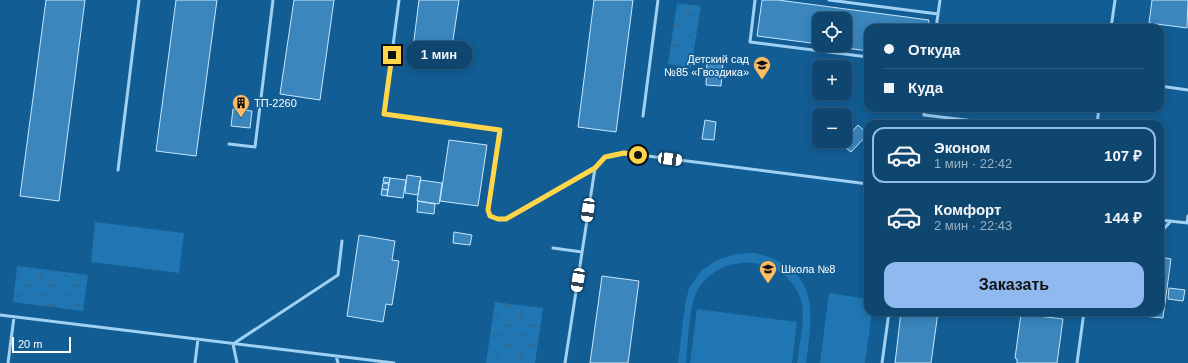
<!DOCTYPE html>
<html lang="ru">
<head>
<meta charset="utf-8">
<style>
  :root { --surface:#0e466f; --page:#174d74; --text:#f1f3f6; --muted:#9bb1c3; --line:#2e5e82; --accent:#90b9f0 }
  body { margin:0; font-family:Helvetica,sans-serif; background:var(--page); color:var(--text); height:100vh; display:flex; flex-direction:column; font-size:15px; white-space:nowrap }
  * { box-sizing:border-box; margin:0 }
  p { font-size:13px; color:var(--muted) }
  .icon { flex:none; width:22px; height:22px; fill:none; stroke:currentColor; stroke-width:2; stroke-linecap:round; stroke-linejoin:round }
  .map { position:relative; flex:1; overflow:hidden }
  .side { position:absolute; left:864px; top:120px; width:300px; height:196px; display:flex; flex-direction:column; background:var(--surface); border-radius:12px; box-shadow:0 2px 10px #0003,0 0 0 1px var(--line) }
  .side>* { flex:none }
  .banner { position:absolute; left:864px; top:24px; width:300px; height:88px; border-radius:12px; box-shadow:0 2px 10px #0003,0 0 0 1px var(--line); display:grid; align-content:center; height:88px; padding:0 20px; background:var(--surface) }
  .controls { position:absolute; left:812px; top:12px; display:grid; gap:8px }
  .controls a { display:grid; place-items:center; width:40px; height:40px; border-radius:8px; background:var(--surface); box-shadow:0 2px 10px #0003,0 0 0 1px var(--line); font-size:20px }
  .scale { position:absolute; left:12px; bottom:10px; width:59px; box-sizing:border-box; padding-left:4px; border:2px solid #fff; border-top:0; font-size:11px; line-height:14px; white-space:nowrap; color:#fff; -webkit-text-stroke:3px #125d94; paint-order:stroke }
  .end { position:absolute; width:18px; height:18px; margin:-9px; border:5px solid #ffd54a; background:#111; box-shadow:0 0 0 2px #111 }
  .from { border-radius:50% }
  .bubble { position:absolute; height:28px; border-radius:12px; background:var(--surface); box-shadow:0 2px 10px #0003,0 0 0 1px var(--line); font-size:13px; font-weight:700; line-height:28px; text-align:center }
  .car { position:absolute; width:12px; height:24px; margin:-12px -6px; border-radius:5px; box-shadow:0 0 3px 1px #0007; background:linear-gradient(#fff 24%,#345 0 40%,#fff 0 76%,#345 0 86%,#fff 0) }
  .banner b { display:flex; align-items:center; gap:14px; height:38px; font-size:15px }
  .banner b+b { border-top:1px solid var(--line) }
  .banner i { width:10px; height:10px; background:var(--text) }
  ul { padding:7px 0 0; list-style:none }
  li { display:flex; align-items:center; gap:12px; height:56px; margin:0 8px 6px; padding:0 12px; border:2px solid transparent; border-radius:12px }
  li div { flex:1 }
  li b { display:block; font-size:15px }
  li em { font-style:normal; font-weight:700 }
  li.current { border-color:var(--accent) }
  li>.icon { width:36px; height:36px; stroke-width:1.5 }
  .primary-button { display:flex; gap:8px; margin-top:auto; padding:8px 20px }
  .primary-button a { flex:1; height:46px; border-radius:12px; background:var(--accent); color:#111; font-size:16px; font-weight:700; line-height:46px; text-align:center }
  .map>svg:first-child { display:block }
</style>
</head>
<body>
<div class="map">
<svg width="1188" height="363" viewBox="0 0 1188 363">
  <defs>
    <pattern id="park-tufts" width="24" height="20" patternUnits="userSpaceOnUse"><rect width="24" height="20" fill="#2076b2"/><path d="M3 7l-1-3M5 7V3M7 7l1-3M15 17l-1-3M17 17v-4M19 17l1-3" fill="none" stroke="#36617f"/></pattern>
  </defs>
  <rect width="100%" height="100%" fill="#125d94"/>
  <path fill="#2076b2" d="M95,222L184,233L179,273L91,262Z
    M755,253C761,255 767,256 773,259C821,278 811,322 806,363H797C799,345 806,317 801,300C787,254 719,250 697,291C689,306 688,345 686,363H678L685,305L689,288L701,271L717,260L736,254Z
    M829,293L868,299V312H872L865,363H820Z
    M697,309L797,322L792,363H690Z"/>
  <path fill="url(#park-tufts)" d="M677,3L701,6L691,68L668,64Z
    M17,266L88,275L83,311L13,302Z
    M495,302L543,308L535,363H486Z"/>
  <path fill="#3a86bd" stroke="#c8e7fd" d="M46,0H85L59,201L20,196Z
    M176,0H217L196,156L156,151Z
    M294,0H334L320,100L280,94Z
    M419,0H459L451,53L413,48Z
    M594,0H633L616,132L578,127Z
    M762,0H778L929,20L928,28H868V51L823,45H845V19H819V44L757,36Z
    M1152,0H1188L1187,28L1149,23Z
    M707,61L723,62L721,86L706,85Z
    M233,109L252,111L250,128L231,126Z
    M705,120L716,122L714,140L702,139Z
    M858,125L868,134L851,152L841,144L845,141V139Z
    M449,140L487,145L478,206L440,201Z
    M407,175L421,177L418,195L405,193Z
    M384,177L390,178L389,183L383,182Z
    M390,178L406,180L403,198L387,196Z
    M420,180L442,183L439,204L417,201Z
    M383,183L389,184L388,190L382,189Z
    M382,189L388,190L387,196L381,195Z
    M418,201L435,204L434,214L417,212Z
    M454,232L472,235L470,245L453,243Z
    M359,235L395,241L392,260L399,261L392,305L386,304L383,322L347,316Z
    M1160,257L1171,259L1163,318L1143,316L1144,312H1160Z
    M602,276L639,281L628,363H590Z
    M1169,288L1185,290L1183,301L1168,299Z
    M901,312H938L931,363H895Z
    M1021,314L1063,319L1057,363H1017V359L1015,358Z"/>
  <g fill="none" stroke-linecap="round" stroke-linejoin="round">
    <path stroke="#a0d1f3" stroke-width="3" d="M399,0L384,114L500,130L488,210L490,216L498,219H506L595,168L605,157L624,153L868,184
      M755,0L750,42L868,57
      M829,0L938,14
      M936,28L940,0
      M1111,28L1115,0
      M1160,86L1188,90
      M925,108L924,115L999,124
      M643,116L658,0
      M1097,124L1099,108
      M229,144L255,147L273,0
      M118,170L139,0
      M1160,220L1188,223
      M1187,223L1188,216
      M1160,233L1171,221
      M553,248L582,252
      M1134,314L1135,312
      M0,315L394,363
      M336,356L338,363
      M8,363L14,317
      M195,363L198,339
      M237,363L233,344L338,275L342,241
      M565,363L595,168
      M882,363L889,312
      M1077,363L1084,312"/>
  </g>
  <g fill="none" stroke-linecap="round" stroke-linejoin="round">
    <path stroke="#ffd54a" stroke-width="5" d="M392,55L384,114L500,130L488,210L490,216L498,219H506L595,168L605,157L624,153L638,155"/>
  </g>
  <defs>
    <symbol id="school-pin" viewBox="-11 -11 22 30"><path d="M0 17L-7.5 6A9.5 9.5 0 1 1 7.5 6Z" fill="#ffbc62" stroke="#125d94"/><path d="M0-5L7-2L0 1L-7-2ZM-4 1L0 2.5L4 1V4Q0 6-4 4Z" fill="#111"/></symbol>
    <symbol id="building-pin" viewBox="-11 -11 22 30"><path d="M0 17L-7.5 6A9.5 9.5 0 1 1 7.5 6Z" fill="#ffbc62" stroke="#125d94"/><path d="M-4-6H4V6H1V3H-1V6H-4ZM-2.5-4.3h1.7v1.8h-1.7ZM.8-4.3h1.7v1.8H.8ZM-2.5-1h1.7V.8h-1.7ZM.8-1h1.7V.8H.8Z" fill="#111"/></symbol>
  </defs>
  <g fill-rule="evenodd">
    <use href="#school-pin" x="752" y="55" width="20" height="27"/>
    <use href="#building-pin" x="231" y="93" width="20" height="27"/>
    <use href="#school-pin" x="758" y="259" width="20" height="27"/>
  </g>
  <g text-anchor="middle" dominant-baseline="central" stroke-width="3.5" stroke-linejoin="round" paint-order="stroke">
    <g font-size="11" fill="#fff" stroke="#125d94" text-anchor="start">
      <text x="749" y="59" text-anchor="end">Детский сад<tspan x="749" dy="13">№85 «Гвоздика»</tspan></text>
      <text x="254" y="103">ТП-2260</text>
      <text x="781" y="269">Школа №8</text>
    </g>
  </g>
</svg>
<div class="controls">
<a><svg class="icon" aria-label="locate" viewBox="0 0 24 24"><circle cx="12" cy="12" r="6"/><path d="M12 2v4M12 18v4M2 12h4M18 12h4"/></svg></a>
<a>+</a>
<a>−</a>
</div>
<div class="scale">20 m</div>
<i class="end from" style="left:638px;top:155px"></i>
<i class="end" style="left:392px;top:55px"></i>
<div class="bubble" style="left:406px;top:41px;width:66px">1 мин</div>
<i class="car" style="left:670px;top:159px;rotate:97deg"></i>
<i class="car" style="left:588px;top:210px;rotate:188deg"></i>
<i class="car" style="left:578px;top:280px;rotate:189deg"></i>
<div class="banner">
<b><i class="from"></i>Откуда</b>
<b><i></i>Куда</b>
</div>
<section class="side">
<ul>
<li class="current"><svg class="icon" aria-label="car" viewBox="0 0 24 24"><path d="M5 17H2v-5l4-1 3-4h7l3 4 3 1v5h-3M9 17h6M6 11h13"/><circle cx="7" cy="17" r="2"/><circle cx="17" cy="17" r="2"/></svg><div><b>Эконом</b><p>1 мин · 22:42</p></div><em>107 ₽</em></li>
<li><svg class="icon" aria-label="car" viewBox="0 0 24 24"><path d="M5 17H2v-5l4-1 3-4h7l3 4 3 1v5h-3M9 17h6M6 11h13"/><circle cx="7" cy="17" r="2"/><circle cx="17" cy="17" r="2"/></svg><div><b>Комфорт</b><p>2 мин · 22:43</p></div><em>144 ₽</em></li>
</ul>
<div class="primary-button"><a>Заказать</a></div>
</section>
</div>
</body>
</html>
